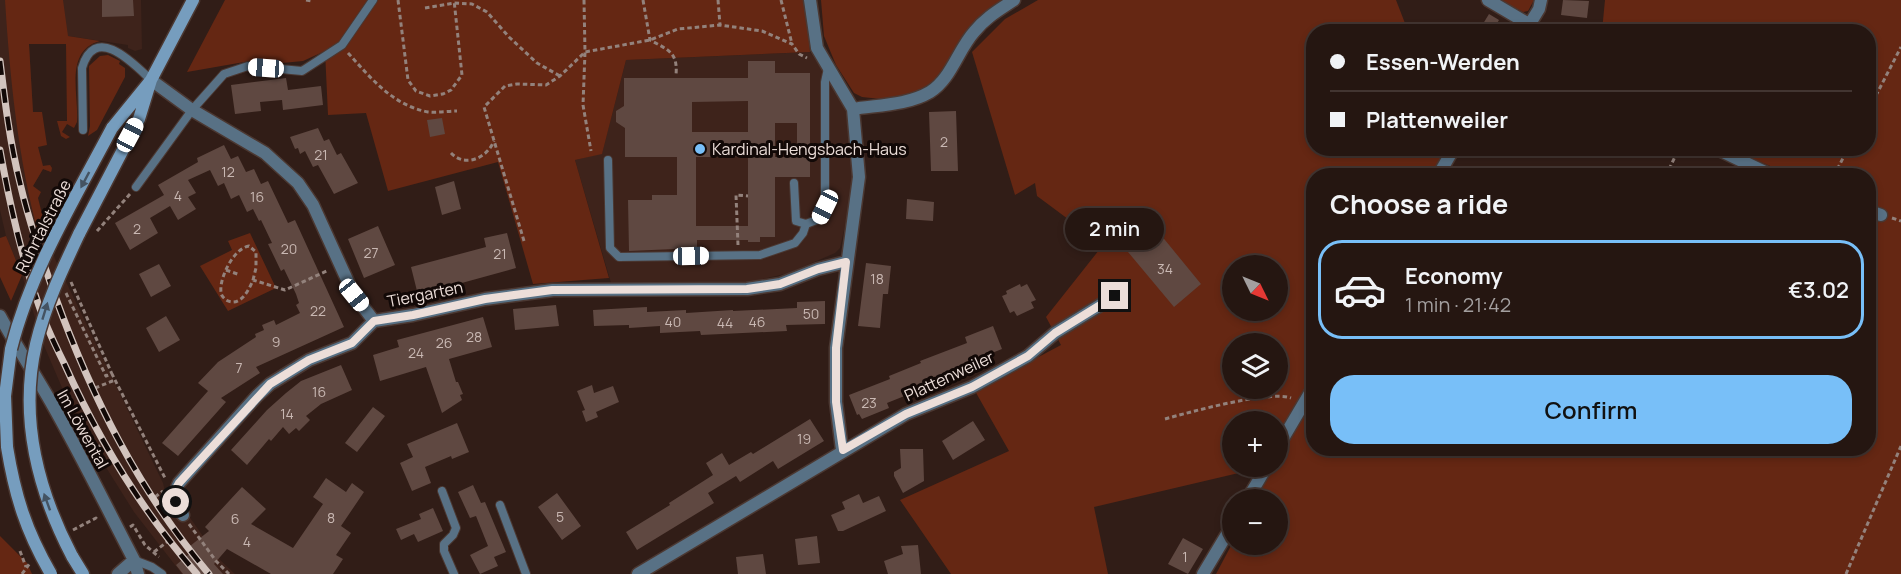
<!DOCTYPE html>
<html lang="en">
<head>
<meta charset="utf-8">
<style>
  :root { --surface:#251611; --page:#31231f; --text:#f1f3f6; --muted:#a39f9f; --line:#423531; --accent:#78bff8 }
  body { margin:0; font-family:Manrope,sans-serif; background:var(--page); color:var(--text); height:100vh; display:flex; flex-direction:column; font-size:22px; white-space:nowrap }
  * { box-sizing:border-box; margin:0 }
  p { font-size:20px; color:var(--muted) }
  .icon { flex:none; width:33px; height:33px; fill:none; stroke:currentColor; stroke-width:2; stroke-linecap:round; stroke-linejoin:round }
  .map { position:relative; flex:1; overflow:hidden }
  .panel { position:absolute; left:1306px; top:168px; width:570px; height:288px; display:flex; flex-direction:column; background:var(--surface); border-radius:24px; box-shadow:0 3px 9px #0003,0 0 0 2px var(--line) }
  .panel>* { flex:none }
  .banner { position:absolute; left:1306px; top:24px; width:570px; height:132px; border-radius:24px; box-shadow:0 3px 9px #0003,0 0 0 2px var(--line); display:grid; align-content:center; height:132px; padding:0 24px; background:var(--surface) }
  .needle { width:39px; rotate:133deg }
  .buttons { position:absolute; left:1222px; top:255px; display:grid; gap:12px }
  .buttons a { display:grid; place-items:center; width:66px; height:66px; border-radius:50%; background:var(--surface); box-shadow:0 3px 9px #0003,0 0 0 2px var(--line); font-size:30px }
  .end { position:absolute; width:27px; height:27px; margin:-14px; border:8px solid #ecded9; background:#111; box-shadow:0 0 0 3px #111 }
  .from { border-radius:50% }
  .bubble { position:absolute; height:42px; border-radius:21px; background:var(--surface); box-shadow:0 3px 9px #0003,0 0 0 2px var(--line); font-size:20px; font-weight:600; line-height:42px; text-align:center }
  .car { position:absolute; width:18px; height:36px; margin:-18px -9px; border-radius:8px; box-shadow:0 0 4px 2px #0007; background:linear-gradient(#fff 24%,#345 0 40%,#fff 0 76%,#345 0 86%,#fff 0) }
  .banner b { display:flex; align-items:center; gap:21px; height:57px; font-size:22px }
  .banner b+b { border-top:2px solid var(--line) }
  .banner i { width:15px; height:15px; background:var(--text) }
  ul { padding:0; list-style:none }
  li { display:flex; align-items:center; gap:18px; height:99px; margin:0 12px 9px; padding:0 12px; border:3px solid transparent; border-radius:24px }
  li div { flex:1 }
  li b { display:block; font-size:22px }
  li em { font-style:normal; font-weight:600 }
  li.selected { border-color:var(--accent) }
  li>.icon { width:54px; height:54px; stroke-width:1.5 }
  h2 { padding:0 24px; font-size:27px; line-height:72px }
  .action { display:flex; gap:12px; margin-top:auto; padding:12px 24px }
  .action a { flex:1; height:69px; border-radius:24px; background:var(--accent); color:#111; font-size:24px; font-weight:600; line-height:69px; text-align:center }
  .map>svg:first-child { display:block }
</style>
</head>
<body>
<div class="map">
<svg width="1901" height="574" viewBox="0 0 1901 574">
  <rect width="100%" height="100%" fill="#311d17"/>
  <path fill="#3e231b" d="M0,0H141L142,49L135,51L128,48V45L68,36L66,44H29L33,112L38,147L42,166L50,165L52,170L51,172L43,169L33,186L55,259L163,483L168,505L177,518L186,512L219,559L235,574H182L175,565L134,512L92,445L63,390L42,341L22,275L6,236L0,210Z
    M810,52L836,89L845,107L854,166L848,212L840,248L835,253L789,273L745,283H611L575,160L602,153L626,60Z"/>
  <path fill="#652713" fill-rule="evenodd" d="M5,0H63L68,36L100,41C64,51 79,94 77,122L74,128L67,124L62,132L70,137L66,139L61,136L57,121H67L66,44H29L33,112H42L47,145L38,147L43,166L50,165L52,168L51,172L43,169L33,186L41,192L38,198L45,226L39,236C18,159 10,79 5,0Z
    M225,0H806L810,52L626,60L602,154L575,160L609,278L533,284L498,162L388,191L366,113L328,115L325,51L303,61L272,64L250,61L187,72Z
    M821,0H1011L938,79L914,93L890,100L862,97L854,93L836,65L824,36Z
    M1038,0H1396L1408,31L1314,32V148L1449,149L1433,175L1314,176V377L1278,437V422H1233V466L1260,468L1094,507L1108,574H951L900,500L1009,451L975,391L1061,345L1046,317L1103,245L1037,196L1035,183L1015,195L972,52L1005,19ZM1233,266H1278V310H1233ZM1233,344H1278V388H1233Z
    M1499,0H1534L1528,11L1523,12Z
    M1605,0H1901V574H1216L1233,542V544H1278V500L1256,499L1274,467L1278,466V460L1314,397V448H1869V176L1791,175L1730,149L1869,148V32L1602,31Z
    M108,55L120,61L119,64L125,68V77L97,130L88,136L90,126L89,66L100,56Z
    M250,233L276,288L228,311L200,266L232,250L228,241Z
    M6,236L22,275L11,301L0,277V238Z
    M0,536L27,563L32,574H0Z"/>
  <path fill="#5f4841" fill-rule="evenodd" d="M102,0H133L134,16L102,17Z
    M1563,0L1589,1L1587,18L1561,15Z
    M1489,14L1499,20L1492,32H1478Z
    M748,61H775V73H810V177H775V237H760V242H748V240H697V248L629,251L628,200H652V195H677V157H625V128L616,122V111L624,106V78H748ZM748,101V132H692V102ZM775,123H797V157H775ZM696,157H748V226H696Z
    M286,78L288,90L321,86L323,105L283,110L282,100L260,102L261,111L235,114L231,85Z
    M956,111L958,171H931L929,112Z
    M442,118L445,134L430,137L427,120Z
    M318,128L324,141L329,139L337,155L341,153L358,183L334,194L318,165L313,167L305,151L300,154L298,148L295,149L290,137Z
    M224,145L231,159L238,156L246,172L254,169L261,184L268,181L288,223L295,220L344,327L256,367L260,373L221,398L226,402L178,456L162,443L208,391L198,383L218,362L256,337L255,334L264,330L262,325L274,320L276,325L300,313L296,305L299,303L296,294L284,269L281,271L268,244L272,243L261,220L259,221L253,209L247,212L239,195L231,199L224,183L218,186L210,170L188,180L196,193L188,197L196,209L178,220L170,206L150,218L158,233L130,250L115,223L164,195L158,185L198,162L197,158Z
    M454,181L461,209L442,215L435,187Z
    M907,199L934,202L933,221L906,219Z
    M378,226L395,265L364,278L348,239Z
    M1156,229L1201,284L1174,307L1128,252Z
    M507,233L516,268L418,295L411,267L486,247L484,238Z
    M866,263L891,266L888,294H883L880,328L858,326Z
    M159,264L171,286L151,297L139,274Z
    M1020,284L1021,287L1027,284L1036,300L1031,302L1034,308L1017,316L1014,311L1010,313L1002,296L1007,294L1006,291Z
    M825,301V324L786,325L787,331L701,335L700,331L660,333V326L629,328V325L594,326L593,310L647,307V312L686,310V313L733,310V311L797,308V302Z
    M556,305L559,326L515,330L513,309Z
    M166,316L180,340L159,352L146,328Z
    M483,317L492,347L449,359L456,382H458L463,394L460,395L462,400L442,413L426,367L380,381L373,355L399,347L397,340Z
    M993,326L1002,349L954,368L957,375L887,403L889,408L862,419L859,414L857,415L849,395L890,379L889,376L921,363L920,361L967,343L965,337Z
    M341,365L352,390L321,404L306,416L310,420L299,431L296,428L289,434L283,427L271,441L269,439L247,465L231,450L267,410L286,393L301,381Z
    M592,385L594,393L613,386L619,402L596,412L598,417L586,422L582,411L585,410L577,391Z
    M373,407L385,416L357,452L345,443Z
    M810,419L824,441L778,469L773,461L740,482L736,476L708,493L714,503L637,550L626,532L670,505L669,503L713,475L706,463L722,453L729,465L751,452L753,454Z
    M973,421L985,440L953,460L942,441Z
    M457,423L469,452L452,459L451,456L425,467L431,483L412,491L400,463L413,457L407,444Z
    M900,449H923L924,481L903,493L894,476V472L901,468Z
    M326,478L346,492L352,483L364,492L341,526L351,533L336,555L343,559L333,574H271L227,549L214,564L223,574H183L176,565L194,550L190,546L209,531L205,527L242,487L266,509L251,524L293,548L323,504L313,497Z
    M473,485L481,503L485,502L506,552L494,557L498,566L480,574L470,555L488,546L476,516L470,518L458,492Z
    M557,493L581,526L562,540L538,507Z
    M859,494L863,503L879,496L886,511L843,531H838L831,515L845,509L842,502Z
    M433,508L443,531L418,542L414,534L401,540L396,529L421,519L419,514Z
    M817,536L820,563L798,565L795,539Z
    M1183,538L1203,549L1188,574L1168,564Z
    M918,545L921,574H888L884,561L903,554L901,546Z
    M763,554L766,574H738L736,557Z"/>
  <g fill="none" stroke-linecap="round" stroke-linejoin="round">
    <defs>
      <path id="service" d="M83,130L82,68C95,23 133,63 151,80
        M608,160L610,248L619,257L760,255L795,243L803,233L806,224L819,219L825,207V82L828,68
        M794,183L796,221L806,224
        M136,187L192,110L224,74L248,66L302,71L342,45L373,0
        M442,491L456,528L453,535L444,544V551L454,574
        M500,505L526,574
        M134,560L152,567L162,574"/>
      <path id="minor" d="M810,0L817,48L853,109L859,177L836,348V402L842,450
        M1488,0L1542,32
        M1525,32L1539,9L1541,0
        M151,80L192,110L265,153L298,183L313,205L354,295L374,321
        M853,109C879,105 908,105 930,92C951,79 958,50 974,32C985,18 999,10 1014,0
        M1715,148L1773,176
        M1438,176L1454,148
        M1869,211L1881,215
        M0,316C16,346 35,374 52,404C81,455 107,508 134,560L138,574
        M1278,447L1314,386
        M1247,500L1267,466
        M183,515C176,502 172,497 179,483L257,396L270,384L309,360L352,343L374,321L413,315L485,299L553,290L747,289L780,284L818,269L846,262
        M118,574L134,560
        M638,574L906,414L972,387L1028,356L1055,333L1115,296
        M1203,574L1233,524"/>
      <path id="secondary" d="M112,128L151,80L193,0
        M79,234L139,119L151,80
        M7,447L5,396L11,349
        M72,556L83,574"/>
    </defs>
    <use href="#service" stroke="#4b3832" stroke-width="10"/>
    <use href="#minor" stroke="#4b3832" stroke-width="15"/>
    <use href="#secondary" stroke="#4b3832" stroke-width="15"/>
    <path stroke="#93827c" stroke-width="3" stroke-dasharray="4.5 3" stroke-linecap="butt" d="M306,0L312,1
      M398,0L408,80L416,91L430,96L443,94L451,90L462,75L454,0
      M584,0L585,52L583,105L591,151
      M643,0L650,40C668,50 678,52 676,75
      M718,0L720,25
      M781,0L792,44
      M425,8L454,3L472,4L487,12L509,37L537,63L560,76
      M348,53C371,78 392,105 428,112C437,113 448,111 457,111
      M1869,109L1901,47
      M451,153C465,168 487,158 494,141
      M1666,176L1679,148
      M1834,176L1848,148
      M1892,218L1901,221
      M97,231L130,194
      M524,241L484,107L505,86L517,84L546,85L560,76L585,52L650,40L678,29L720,25L762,31L792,44L799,54L807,58
      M738,245L736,195L748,196
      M226,270L240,275
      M253,280L256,268V252L249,246C234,248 219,278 221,292C221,296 224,298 226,300C240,308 249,290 253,280L285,290L329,270
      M71,282L112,374
      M66,293L106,376L112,374L166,480
      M95,388L115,380
      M1165,419C1190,412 1270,390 1291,398
      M90,452L101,445
      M155,497L163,491
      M189,524L216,561L229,574
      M130,527L133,525L145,545L159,557
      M73,530L96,518L98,521
      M20,551L26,567
      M154,552L167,542
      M22,574L30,563
      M1846,574L1901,446"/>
    <use href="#service" stroke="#587185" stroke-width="8"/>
    <use href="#minor" stroke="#587185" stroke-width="12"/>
    <use href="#secondary" stroke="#769dbe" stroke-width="12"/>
    <defs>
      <path id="rail" d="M0,61C5,102 10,143 20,183C29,222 42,259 55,296C92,398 139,491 209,574
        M0,150C9,200 20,252 37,300C44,322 54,343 64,363C98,439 142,511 197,574"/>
    </defs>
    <use href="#rail" stroke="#d2c4be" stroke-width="7"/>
    <use href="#rail" stroke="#120907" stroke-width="4.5" stroke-dasharray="14" stroke-linecap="butt"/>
    <defs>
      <path id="secondary-bridge" d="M11,349C31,270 74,200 112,128
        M7,447C15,496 26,531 51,574
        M72,556C38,491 19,417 36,344C45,306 62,270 79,234"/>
    </defs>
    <use href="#secondary-bridge" stroke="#4b3832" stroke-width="15" stroke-linecap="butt"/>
    <use href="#secondary-bridge" stroke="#769dbe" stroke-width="12"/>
  </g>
  <defs><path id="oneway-solid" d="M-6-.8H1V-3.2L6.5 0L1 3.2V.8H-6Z" transform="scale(1.5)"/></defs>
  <g fill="#445362">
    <use href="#oneway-solid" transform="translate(85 180) rotate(118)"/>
    <use href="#oneway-solid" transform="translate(45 311) rotate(-73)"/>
    <use href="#oneway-solid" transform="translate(47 502) rotate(-110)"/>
  </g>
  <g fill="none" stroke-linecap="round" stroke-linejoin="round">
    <path stroke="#ecded9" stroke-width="8" d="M176,502L174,492L179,483L270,384L309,360L352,343L374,321L413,315L485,299L552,290L747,289L780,284L818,269L846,262L836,348V402L843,450L906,414L972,387L1028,356L1055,333L1115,296"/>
  </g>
  <circle fill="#78bff8" stroke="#120907" stroke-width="2" cx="700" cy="149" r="6"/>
  <g text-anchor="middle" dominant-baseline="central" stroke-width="6" stroke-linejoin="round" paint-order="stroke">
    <g font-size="14" fill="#c9b8b3">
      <text x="944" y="141">2</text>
      <text x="321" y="154">21</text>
      <text x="228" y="171">12</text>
      <text x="178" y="195">4</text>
      <text x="257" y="196">16</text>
      <text x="137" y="228">2</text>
      <text x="289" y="248">20</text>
      <text x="371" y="252">27</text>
      <text x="500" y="253">21</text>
      <text x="1165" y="268">34</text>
      <text x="877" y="278">18</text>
      <text x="318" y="310">22</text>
      <text x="811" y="313">50</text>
      <text x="673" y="321">40</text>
      <text x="757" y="321">46</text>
      <text x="725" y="322">44</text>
      <text x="474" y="336">28</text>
      <text x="276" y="341">9</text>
      <text x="444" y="342">26</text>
      <text x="416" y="352">24</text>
      <text x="239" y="367">7</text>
      <text x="319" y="391">16</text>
      <text x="869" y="402">23</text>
      <text x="287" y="413">14</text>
      <text x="804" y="438">19</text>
      <text x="560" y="516">5</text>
      <text x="331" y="517">8</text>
      <text x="235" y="518">6</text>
      <text x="247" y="541">4</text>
      <text x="1185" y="556">1</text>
    </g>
    <g font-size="16" fill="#ecded9" stroke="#120907" text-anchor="start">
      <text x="712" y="149">Kardinal-Hengsbach-Haus</text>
    </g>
    <g font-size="16" fill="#ecded9" stroke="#120907">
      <text transform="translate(43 226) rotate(-63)">Ruhrtalstraße</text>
      <text transform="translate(425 294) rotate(-11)">Tiergarten</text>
      <text transform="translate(949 376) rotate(-25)">Plattenweiler</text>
      <text transform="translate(83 429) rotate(61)">Im Löwental</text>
    </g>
  </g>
</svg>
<div class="buttons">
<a><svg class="needle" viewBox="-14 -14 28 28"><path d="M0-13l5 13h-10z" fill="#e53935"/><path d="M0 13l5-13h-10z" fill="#a39f9f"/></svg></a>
<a><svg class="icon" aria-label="layers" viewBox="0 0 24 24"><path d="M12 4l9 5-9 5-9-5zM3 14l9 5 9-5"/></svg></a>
<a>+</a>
<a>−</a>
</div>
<i class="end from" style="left:176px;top:502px"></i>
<i class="end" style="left:1115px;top:296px"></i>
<div class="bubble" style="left:1065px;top:208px;width:99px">2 min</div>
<i class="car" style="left:266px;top:68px;rotate:274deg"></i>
<i class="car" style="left:130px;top:135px;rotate:28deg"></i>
<i class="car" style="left:825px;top:207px;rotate:206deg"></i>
<i class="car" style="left:691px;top:256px;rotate:89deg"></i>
<i class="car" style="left:354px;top:295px;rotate:141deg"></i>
<div class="banner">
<b><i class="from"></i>Essen-Werden</b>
<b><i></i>Plattenweiler</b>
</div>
<section class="panel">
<h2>Choose a ride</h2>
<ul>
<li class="selected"><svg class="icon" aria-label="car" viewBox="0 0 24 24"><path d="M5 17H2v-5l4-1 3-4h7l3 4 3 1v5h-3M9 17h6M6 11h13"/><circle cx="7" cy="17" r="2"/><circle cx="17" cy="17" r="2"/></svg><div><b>Economy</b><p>1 min · 21:42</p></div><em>€3.02</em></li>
</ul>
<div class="action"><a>Confirm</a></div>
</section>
</div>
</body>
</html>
